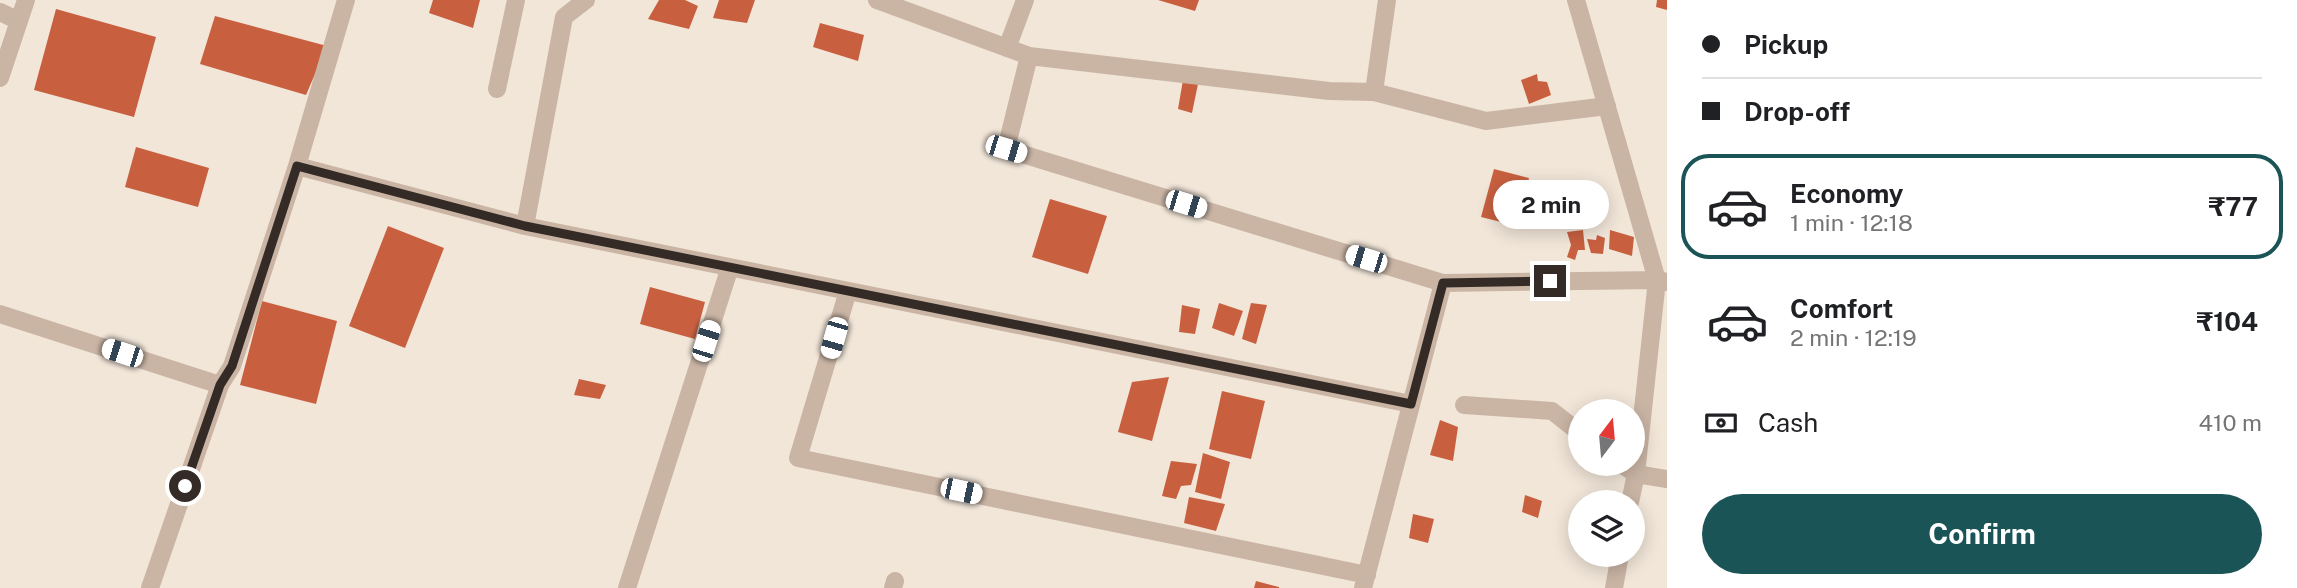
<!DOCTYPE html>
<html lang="en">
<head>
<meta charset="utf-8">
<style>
  :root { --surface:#fff; --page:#f2f2f2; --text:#202124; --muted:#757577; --line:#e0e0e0; --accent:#1b5457 }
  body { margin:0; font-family:"Public Sans",sans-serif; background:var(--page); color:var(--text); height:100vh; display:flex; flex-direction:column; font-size:26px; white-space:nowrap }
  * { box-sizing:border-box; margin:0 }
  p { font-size:23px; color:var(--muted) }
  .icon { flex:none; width:38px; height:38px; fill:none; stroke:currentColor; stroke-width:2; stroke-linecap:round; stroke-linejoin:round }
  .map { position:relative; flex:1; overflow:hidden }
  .side { display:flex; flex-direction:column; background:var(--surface); width:630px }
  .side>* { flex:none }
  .guide { display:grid; align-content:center; height:154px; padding:0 35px; background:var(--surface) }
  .needle { width:46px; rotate:16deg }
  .tools { position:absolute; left:1568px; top:399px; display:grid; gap:14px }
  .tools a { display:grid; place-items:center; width:77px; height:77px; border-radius:50%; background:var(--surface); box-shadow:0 4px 18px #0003; font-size:35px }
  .end { position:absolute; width:32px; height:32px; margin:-16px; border:9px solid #352b26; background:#fff; box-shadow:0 0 0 4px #fff }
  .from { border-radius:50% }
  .bubble { position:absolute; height:49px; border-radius:24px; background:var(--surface); box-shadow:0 4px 18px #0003; font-size:23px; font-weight:700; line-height:49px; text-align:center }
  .car { position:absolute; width:21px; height:42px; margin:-21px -10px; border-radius:9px; box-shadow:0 0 5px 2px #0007; background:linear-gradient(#fff 24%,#345 0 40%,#fff 0 76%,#345 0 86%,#fff 0) }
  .guide b { display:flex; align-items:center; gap:24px; height:66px; font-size:26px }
  .guide b+b { border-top:2px solid var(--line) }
  .guide i { width:18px; height:18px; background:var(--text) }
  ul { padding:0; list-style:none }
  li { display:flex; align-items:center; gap:21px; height:105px; margin:0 14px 10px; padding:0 21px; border:4px solid transparent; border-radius:28px }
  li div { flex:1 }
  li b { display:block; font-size:26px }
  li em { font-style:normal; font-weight:700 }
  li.active { border-color:var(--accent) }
  li>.icon { width:63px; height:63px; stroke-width:1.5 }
  .pay { display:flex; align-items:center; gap:18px; height:77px; padding:0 35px; font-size:26px }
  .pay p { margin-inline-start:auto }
  .button { display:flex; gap:14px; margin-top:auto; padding:14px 35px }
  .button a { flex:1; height:80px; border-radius:42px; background:var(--accent); color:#fff; font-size:28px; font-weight:700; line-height:80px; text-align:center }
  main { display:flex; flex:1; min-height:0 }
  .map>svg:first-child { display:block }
</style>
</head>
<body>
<main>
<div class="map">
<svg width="1667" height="588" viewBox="0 0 1667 588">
  <rect width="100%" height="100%" fill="#f2e6d9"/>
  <path fill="#c86040" d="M433,0H480L473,28L429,13Z
    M659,0H685L698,6L689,29L648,19Z
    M719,0H755L747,23L713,18Z
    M1158,0H1199L1195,11Z
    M1657,0H1667V10L1656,7Z
    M56,9L156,37L134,117L34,90Z
    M215,16L327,46L306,95L200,64Z
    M820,23L864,35L858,61L813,47Z
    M1537,74L1538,81L1547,82L1551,95L1529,104L1521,80Z
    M1183,80L1198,84L1192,113L1178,109Z
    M136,147L209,168L198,207L125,187Z
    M1494,169L1529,178L1517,226L1481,217Z
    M1572,192L1576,200L1574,209L1558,210L1556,194Z
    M1050,199L1107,216L1088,274L1032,257Z
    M388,226L444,248L405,348L349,326Z
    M1583,230L1585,250H1578L1575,260L1567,257L1571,245L1567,232Z
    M1610,230L1634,237L1632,256L1609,249Z
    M1597,235L1605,238L1603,254L1591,253L1587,239L1596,240Z
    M650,287L705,302L695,339L640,324Z
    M262,301L337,321L316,404L240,385Z
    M1219,303L1243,311L1234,336L1212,328Z
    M1251,303L1267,305L1256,344L1242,339Z
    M1182,305L1200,309L1195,334L1179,332Z
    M1169,377L1152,441L1118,432L1132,382Z
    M579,379L606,385L600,399L574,395Z
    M1222,391L1265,401L1251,459L1209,449Z
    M1440,420L1458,427L1453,461L1430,455Z
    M1203,453L1230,462L1221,499L1195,492Z
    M1171,461L1197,464L1191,485L1181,486L1176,499L1162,496Z
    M1525,495L1542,501L1538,518L1522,512Z
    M1189,497L1225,504L1216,531L1184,523Z
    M1413,514L1434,519L1428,543L1409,538Z
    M1256,581L1279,587V588H1254Z"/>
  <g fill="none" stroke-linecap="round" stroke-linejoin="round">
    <path stroke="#cab5a5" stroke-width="18" d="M877,0L1029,56L1006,149L1443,283L1657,280L1576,0
      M0,12L19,21
      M1007,48L1025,0
      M1029,56L1329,91L1374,92L1486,121L1607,106
      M0,78L26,0
      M497,89L516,0
      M1374,92L1387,0
      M297,166L525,226L1411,404
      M525,226L564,17L586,0
      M848,291L798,458L1367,575
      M0,314L220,385
      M1464,405L1552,411L1580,433
      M1621,464L1636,474L1667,479
      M1630,502L1636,474L1657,280L1667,282
      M150,588L220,385L232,366L297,166L346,0
      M627,588L730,267
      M893,588L895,581
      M1363,588L1443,283
      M1614,588L1620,555"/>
  </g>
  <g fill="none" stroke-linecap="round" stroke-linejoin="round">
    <path stroke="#352b26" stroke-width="9" d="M185,486L220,385L232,366L297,166L525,226L1411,404L1443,283L1550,281"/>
  </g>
</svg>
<div class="tools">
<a><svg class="needle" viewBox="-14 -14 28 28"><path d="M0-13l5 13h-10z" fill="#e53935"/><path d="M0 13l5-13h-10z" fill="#757577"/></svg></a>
<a><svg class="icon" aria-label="layers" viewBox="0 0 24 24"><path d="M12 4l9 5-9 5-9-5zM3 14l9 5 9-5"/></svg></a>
</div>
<i class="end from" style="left:185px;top:486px"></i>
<i class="end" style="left:1550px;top:281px"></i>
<div class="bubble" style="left:1493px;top:180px;width:116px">2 min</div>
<i class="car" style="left:1006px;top:149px;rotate:107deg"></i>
<i class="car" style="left:1186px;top:204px;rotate:107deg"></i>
<i class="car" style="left:1366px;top:259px;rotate:287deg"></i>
<i class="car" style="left:834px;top:338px;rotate:196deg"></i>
<i class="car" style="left:706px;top:341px;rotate:18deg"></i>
<i class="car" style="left:122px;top:353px;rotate:288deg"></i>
<i class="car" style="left:961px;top:491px;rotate:102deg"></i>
</div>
<section class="side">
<div class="guide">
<b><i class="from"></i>Pickup</b>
<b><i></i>Drop-off</b>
</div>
<ul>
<li class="active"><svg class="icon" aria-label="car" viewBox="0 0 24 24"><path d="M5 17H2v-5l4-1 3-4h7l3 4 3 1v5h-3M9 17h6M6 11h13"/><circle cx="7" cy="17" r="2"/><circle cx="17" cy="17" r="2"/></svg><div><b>Economy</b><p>1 min · 12:18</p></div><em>₹77</em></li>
<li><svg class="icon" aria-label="car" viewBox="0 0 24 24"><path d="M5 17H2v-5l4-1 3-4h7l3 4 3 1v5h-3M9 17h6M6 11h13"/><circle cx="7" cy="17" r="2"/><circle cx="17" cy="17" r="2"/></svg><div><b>Comfort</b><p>2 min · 12:19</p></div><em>₹104</em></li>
</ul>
<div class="pay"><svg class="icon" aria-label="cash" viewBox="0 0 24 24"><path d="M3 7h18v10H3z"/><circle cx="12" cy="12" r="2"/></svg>Cash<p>410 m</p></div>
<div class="button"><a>Confirm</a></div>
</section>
</main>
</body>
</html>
